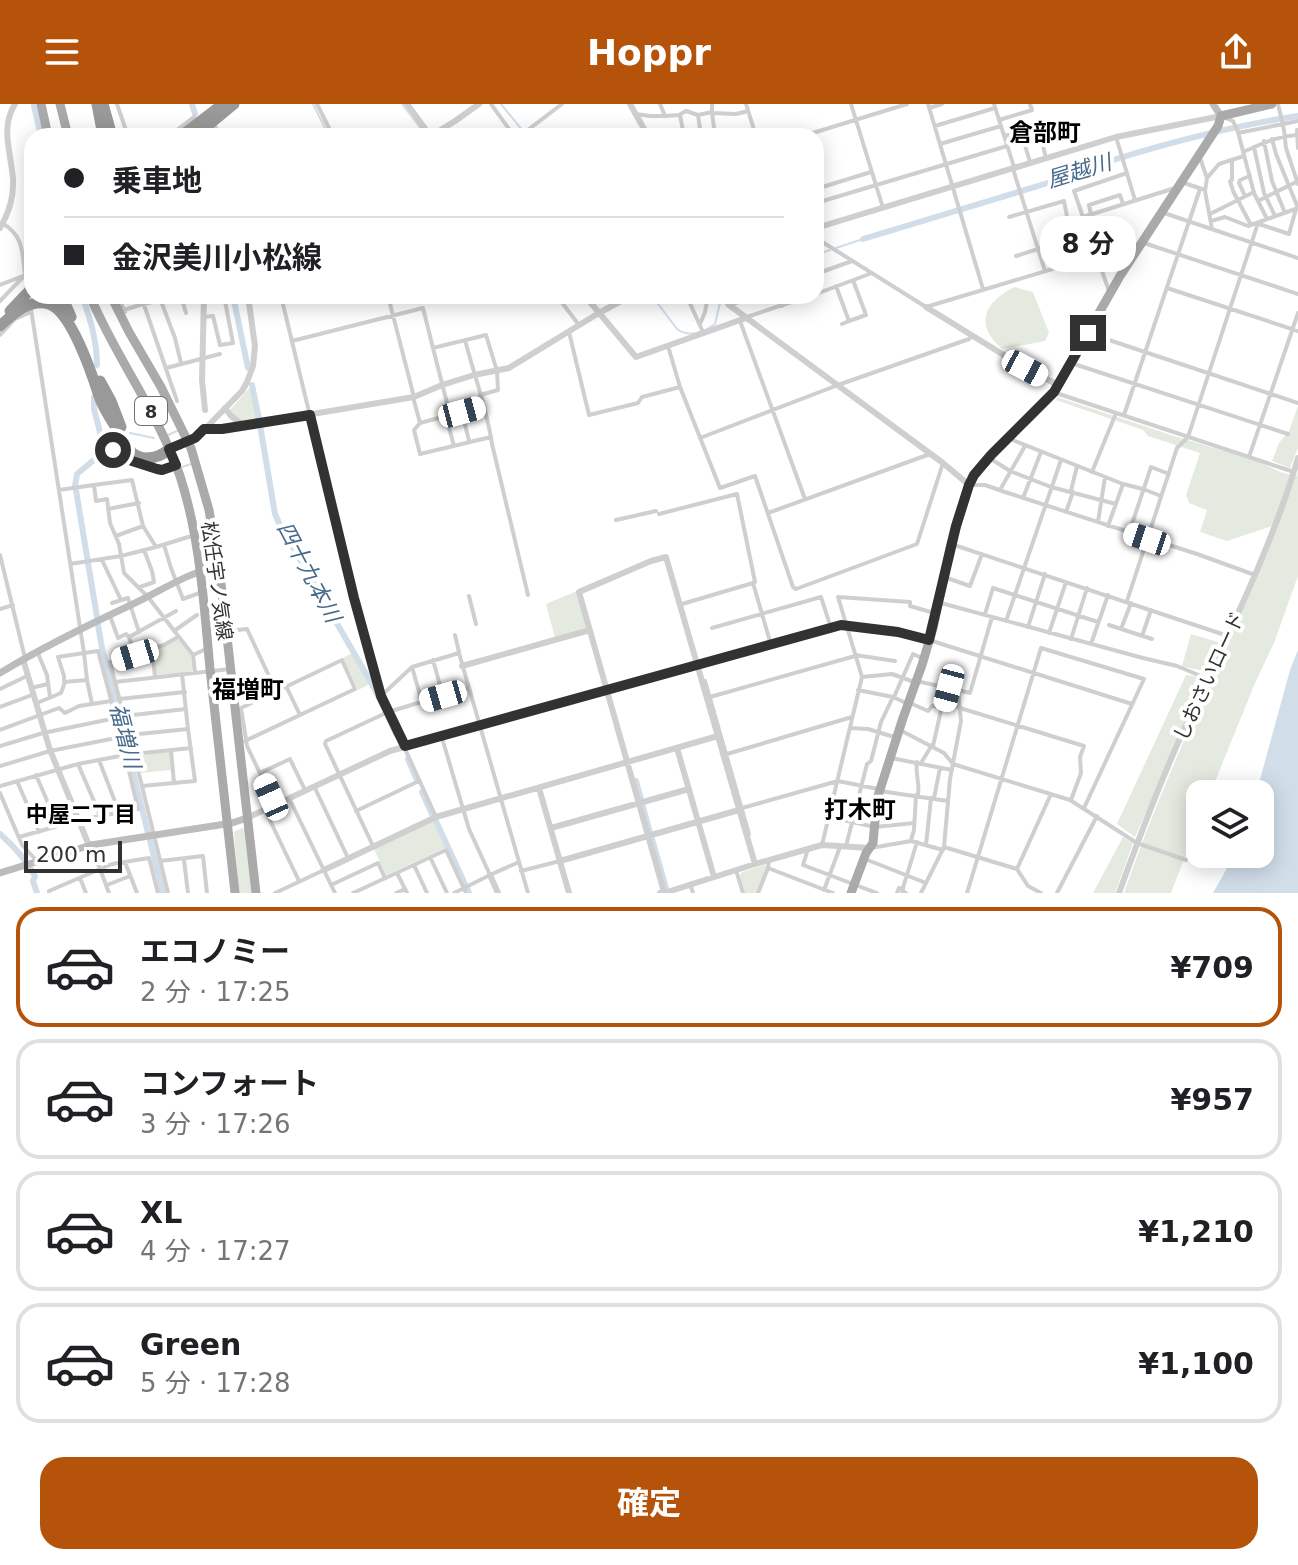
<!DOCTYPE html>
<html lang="ja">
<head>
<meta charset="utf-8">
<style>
  :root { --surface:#fff; --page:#f2f2f2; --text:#202124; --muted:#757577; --line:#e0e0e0; --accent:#b45309 }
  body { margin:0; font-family:"DejaVu Sans","Noto Sans JP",sans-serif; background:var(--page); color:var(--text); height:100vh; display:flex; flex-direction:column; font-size:30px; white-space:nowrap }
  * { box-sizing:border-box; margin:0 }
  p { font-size:26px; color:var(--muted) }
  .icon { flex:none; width:44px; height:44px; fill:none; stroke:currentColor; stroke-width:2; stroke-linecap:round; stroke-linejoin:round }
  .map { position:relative; height:789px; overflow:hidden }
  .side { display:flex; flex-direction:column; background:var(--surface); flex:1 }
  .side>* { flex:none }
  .hud { position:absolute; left:24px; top:24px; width:800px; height:176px; border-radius:24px; box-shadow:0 4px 20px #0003; display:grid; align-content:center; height:176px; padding:0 40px; background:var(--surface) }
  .fabs { position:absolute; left:1186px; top:676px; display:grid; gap:16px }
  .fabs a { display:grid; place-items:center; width:88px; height:88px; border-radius:16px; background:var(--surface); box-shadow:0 4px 20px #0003; font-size:40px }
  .scale { position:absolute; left:24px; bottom:20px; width:98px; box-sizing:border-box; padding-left:8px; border:4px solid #323232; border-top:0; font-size:22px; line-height:28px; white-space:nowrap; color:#323232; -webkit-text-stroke:6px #fff; paint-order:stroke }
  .end { position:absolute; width:36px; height:36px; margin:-18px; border:10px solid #323232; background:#fff; box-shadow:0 0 0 4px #fff }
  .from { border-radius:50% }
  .bubble { position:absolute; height:56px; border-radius:24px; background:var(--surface); box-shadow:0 4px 20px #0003; font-size:26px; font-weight:700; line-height:56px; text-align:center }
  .car { position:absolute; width:24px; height:48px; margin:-24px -12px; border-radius:10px; box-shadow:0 0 6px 2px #0007; background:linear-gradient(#fff 24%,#345 0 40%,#fff 0 76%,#345 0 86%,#fff 0) }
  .hud b { display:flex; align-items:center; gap:28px; height:76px; font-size:30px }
  .hud b+b { border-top:2px solid var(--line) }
  .hud i { width:20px; height:20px; background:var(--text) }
  ul { padding:14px 0 0; list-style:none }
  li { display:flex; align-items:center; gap:24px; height:120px; margin:0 16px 12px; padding:0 24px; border:4px solid var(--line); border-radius:24px }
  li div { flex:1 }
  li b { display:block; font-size:30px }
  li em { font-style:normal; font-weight:700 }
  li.active { border-color:var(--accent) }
  li>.icon { width:72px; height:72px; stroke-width:1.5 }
  .button { display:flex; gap:16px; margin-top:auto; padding:16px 40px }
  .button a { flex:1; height:92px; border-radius:24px; background:var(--accent); color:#fff; font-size:32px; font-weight:700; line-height:92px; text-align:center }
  header { display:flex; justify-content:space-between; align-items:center; height:104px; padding:0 40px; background:var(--accent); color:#fff; font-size:36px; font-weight:700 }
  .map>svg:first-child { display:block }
</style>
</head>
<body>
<header><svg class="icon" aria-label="menu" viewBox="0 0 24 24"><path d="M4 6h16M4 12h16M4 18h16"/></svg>Hoppr<svg class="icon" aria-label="share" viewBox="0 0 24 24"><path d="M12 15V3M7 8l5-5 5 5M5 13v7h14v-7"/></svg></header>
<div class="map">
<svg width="1298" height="789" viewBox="0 0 1298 789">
  <rect width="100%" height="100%" fill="#fff"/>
  <path fill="#e4eadf" d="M1014,183L1033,188L1049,229L1045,237L1002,245C974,220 984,199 1014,183Z
    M251,282L257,316L243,319L233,311L230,306Z
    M1057,293L1171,331L1258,357L1280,368L1296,372L1298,368V472L1274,539L1255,579L1210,690H1200V714L1171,789H1124C1167,663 1228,544 1278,420L1227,437L1200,428L1207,406L1189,399L1186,391L1200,349L1148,332L1143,326L1056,296Z
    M1298,302V344L1290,364L1272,357L1279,339L1289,327Z
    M577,487L588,525L555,534L546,500Z
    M1191,530L1221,539L1207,568L1182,562Z
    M176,536H179L191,552L193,566L191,568L158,571L156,570L155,546Z
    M352,549L370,580L358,586L343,554Z
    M1186,571L1205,574L1135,733L1117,720Z
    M168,648L170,649L172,666L140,669L136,653L137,651Z
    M433,717L445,744L386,771L374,745Z
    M243,724L245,727L253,789H239L234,729L235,727Z
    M1123,733L1133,739L1115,789H1093Z
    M764,761L767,762L756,789H745L740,772L742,768Z"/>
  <path fill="#d1deea" d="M1298,546V789H1213L1226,766L1231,750H1260V690H1256L1290,566Z"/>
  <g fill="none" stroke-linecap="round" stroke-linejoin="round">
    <path stroke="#d1deea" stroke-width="2" d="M313,0L329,32
      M402,0L421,25
      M501,0L527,32
      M836,144L863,135
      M816,151L830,146
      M652,192L677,225C689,234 704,228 715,220L721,195
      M130,329L154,334
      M168,331L177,327
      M107,332L109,331
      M101,333H103
      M101,350V353
      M102,356L103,359L123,357L161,370L172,367
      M182,363L191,360"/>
    <path stroke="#d1deea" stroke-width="6" d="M192,0L195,10
      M34,2L41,32
      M863,135L1081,69L1085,65C1155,42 1225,23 1298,12
      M82,192C90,213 97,238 97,261
      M233,192L248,264
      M252,281L259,315
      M260,321L275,410L279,419L373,582L385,606
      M75,382L77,370L101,350V332L94,305V293
      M76,386L97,513
      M98,521L102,544L163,789
      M388,612L396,630
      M408,655L416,674
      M636,677L641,695
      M422,688L432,710
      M642,699L650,729
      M435,715L469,789
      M0,730C14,742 26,756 35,772L33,777L37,789
      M652,735L666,784"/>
    <path stroke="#cfcfcf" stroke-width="4" d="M117,0L128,32
      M317,0L333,32
      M491,0L514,32
      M660,0L665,12L679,11L686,7L698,11L712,8
      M712,0V8L715,32
      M746,0L756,32
      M851,0L883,104
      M928,0L983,185
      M994,0L1014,63
      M1278,0L1284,26L1286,44L1298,80
      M929,4L942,0
      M712,9L736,10L748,7
      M636,10L650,12H665
      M680,11L684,32
      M698,11L701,32
      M1223,13L1233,17L1238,28L1254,89L1267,115
      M999,16L1032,6L1030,0
      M935,22L995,4
      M1298,26H1297L1298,44
      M1238,29L1298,17
      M169,32L194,13
      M520,32L562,0
      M683,32L700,28
      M803,32L907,0
      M1004,32L1021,28L1030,58
      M1116,33L1135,96
      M1272,35L1276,50L1298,104
      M1264,37L1272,77L1285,109
      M940,40L1001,22
      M1254,43L1264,89L1275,112
      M1243,48C1262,40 1276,32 1297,31
      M1046,54L1038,22L1046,20
      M1200,54L1207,74L1205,87L1212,125
      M1232,57V76L1230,77L1233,87L1251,121
      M1013,65L1038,145L1070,135L1068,118L1083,113L1074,87L1127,69
      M1207,74L1219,60L1244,52
      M1184,79L1202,85
      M816,85L871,68
      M1245,92L1239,79L1240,76L1250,72
      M1258,97L1298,77
      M816,99L1007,42
      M816,103L822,122
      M1164,109L1298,154
      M1210,110L1254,88
      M1091,111L1089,101L1120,91L1123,100
      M1009,113L1064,97L1068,118
      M1211,117L1225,113L1248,122L1298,104
      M2,119C24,132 22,148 25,171
      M1259,120L1289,130L1296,105
      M816,134L926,203L1096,152
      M1144,139L1298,190
      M1016,152L1038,145L1045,167
      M816,170L852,157
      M0,181L23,172
      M836,182L849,217L866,211L853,176
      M1167,184L1298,227
      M1109,187L1083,113L1175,84
      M816,190L872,169
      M118,192L125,208
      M141,192L177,297
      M159,192L175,234L181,259
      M181,192L186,209
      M281,192L354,494L381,592L436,713
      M388,192L414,293
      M557,192L579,221
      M668,192L672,197L687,193L703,228
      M779,192L782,202
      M0,197L25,171
      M731,201L755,192
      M31,205L84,549L98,547L121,633L129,631L188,625L195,677L142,682L115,578L230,565
      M124,206L143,200L181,192
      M204,213L213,212L220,241L233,239L224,192L204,196
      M747,213L809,192
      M740,217L805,395
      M700,220L705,208L708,192
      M842,220L849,217
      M569,228L589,311L638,299L642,293L680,283
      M1088,229L1298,299
      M0,231L15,215L31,208
      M465,236C474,271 487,305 492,340L528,491
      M292,237L423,204L433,244
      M668,242L680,283L720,384L755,372L793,483L796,485L917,440L943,359
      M1071,259L1288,330
      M166,264L220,250
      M1056,289L1294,368
      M480,291L498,286L497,267L486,231L433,244L450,311L483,303
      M413,293L420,319
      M462,308L469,337
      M450,311L420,319L414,326L420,350L491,333
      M1124,311L1200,85
      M446,313L454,342
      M119,333L111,336L110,342C119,352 147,366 161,366C162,366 173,362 174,362
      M700,334L838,281L969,235L972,232
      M1010,335L1123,380L1143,385L1161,392
      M1249,353L1298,209
      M991,355L1010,367L1051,383L1116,400
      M1092,368L1116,309
      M94,381L132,376L143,422L156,443
      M972,381H985L1005,388L1197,450L1255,471
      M59,386L94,381L96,397L107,395L110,419L119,440L124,469L148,493L193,551L195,569
      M1000,386L1025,342
      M1071,387L1077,362
      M1023,394L1041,348
      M108,405L139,399
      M1066,408L1073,388
      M768,409L930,350
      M659,410L737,390L755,478L753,479
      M616,416L656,407
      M1098,418L1105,373
      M1108,422L1123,380
      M1129,429L1151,363L1169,370
      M116,432L143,422
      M951,440L1222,530
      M164,441L171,464L183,495L202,488
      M0,451L25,554
      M102,456L121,496
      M70,460L121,452L156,443L211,426
      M944,473L970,482L982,450
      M140,483L154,478L152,467L144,446
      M469,492L476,520
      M1127,497L1177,344L1188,333L1258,119
      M112,499L128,494L139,528
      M941,499L1143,554L1177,562L1208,575
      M682,500L753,479L771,541
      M0,505L13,501
      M985,510L993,484L1098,518
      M110,512L118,534L126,530L129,533
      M1006,517L1061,356
      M1109,521L1152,535
      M1028,523L1045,470
      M712,524L821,493L831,524
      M1121,525L1131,499
      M174,527L197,511
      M229,527L247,525L276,587L241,604L247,642L275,701
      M1049,529L1066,478
      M455,531L459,548
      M1142,532L1151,506
      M1071,535L1087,484
      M929,536L1132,600
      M1091,540L1108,491
      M152,545L155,573
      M37,547L47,571L50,593
      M135,551L129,533L176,507
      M193,551L208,544
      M855,551L895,557
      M433,556L443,592
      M412,563L422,598
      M182,570L188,625
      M862,573L892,570L914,578
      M705,577L749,730
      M916,577L958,586L961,617L950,675L944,743L921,789
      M115,578L110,558L164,541L178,533
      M286,582L300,611
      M31,584L48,580
      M0,585L27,572
      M858,586L893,593L906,599
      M958,586L970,589L992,513
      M381,592L412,563L459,549L528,789
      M710,593L855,552
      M894,593L913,550L922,554
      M119,595L185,588
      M37,599L61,589L65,578
      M910,599L928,607L932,602L960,603
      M92,600L111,597
      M936,602L938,582
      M944,602L949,584
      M0,603L32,591
      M960,604L1084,642L1080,653L1081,669L1071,696
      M124,612L186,605
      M850,624L868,625L894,633
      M0,626L59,604L65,609L79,602L92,600L87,576L64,578V572L58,553L84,549L87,576
      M900,626L944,649L953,660L1070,696L1137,739L1186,756
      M442,634L469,725L490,771L454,789
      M245,637L355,585L342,556L277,587
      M0,642L43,629L116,614
      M933,642L942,602
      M171,646L174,679
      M133,650L191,644
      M727,650L852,613
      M891,654L952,666
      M99,656L119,708
      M917,658C915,671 920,678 918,691
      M921,659L932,641
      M78,660L125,651
      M0,662L50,647L121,633L138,705L79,716L19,733
      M260,669L290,655L305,686
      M36,671L58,722
      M17,677L39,728
      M0,682L78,660L100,711
      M142,682L168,789
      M314,682L348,754
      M880,687L948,697
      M0,689L22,741L36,756
      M289,694L335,789
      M934,694L940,664
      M742,704L838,677L878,685
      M265,706L299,777
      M356,707L419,677
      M829,713L875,723L914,719
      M911,736L914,726L916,691
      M91,741L100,765L112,760L149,754L158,789
      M822,741L862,573L838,493L910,498V502L934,509
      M926,741L931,694
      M373,742L325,640L326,637L388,608L468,584
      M846,742L867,660L871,657L881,618L893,593
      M944,743L1017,765L1028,782L1041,789
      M871,744L911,737L943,746
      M808,745L803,761L877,789
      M430,753L447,789
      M865,755L926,779
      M184,756L188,789
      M160,757L203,752L207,789
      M125,758L137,789
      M414,761L427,789
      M768,764L833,789
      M1017,765L1051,690
      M736,766L743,789
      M521,767L560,757
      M397,769L407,789
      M490,771L519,758
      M80,774L86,789
      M690,780L693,789
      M107,781L130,772
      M331,781L378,759L385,774
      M824,786L840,743
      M49,789V787L100,765L109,789
      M275,789L324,766
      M353,789L446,746L466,789
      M396,789L405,785
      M758,789L768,764L769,756
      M897,789L899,784L903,785
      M906,789L902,787L917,738
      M967,789L1041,544L1144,575L1084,704
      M1057,789L1097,712"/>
    <path stroke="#cfcfcf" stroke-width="6" d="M407,0L426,26L427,32
      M630,0L648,32
      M214,32L215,24
      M431,32L455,17L479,0
      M0,124C9,109 14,92 13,75C11,48 0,24 15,0
      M816,124L1116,33L1221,12
      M204,192L202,276L205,306
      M585,192L636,253L746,214
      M723,192L729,201L943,359L969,381
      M926,203L1020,261L1058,281
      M225,304L231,312L243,321
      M204,325H222L414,293L442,281L474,271L509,264L599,209L630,192
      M170,345L200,330L242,287L247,278L253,262L255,242L248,192
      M23,555L50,646L88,739L91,741
      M462,562L590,526
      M677,644L714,773
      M539,684L569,789
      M247,714L390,647L841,521L898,528L929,536
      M551,724L689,685
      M560,757L739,706
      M324,766L436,713L718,632
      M490,771L498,789
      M660,789L664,788L579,488L651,457L666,453L755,760
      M664,789L755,760L822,741L870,744
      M1119,789C1140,731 1161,675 1187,619C1227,532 1271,446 1298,354"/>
    <path stroke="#bcbcbc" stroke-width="7" d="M1213,0L1221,12
      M0,569C43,543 88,521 133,500C161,487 188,468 218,463
      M0,769L91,741L232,719L247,714"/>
    <path stroke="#aaa" stroke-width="9" d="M41,0L48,32
      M60,0L68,32
      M90,192C116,254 158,308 180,372C200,433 204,501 210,565C218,639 227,714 235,789
      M111,192L129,228L161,283L191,344L209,406L220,471L256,789
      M851,789L866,749L873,739L877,695L903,614L922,561L933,524L951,440L969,381L974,371L991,351L1054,288L1120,172L1218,22L1221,12L1272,0"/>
    <path stroke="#999" stroke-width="11" d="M97,0L103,32
      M103,0L112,32
      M181,32L223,0
      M195,32L234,0
      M62,192L71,213
      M10,207L32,184
      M0,222C13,210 30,194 49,200C71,207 92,270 99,292C103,304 110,314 117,325C124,338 129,353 146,354C155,354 163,351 169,345
      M100,277L111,297L121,323"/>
  </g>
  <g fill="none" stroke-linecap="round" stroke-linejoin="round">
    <path stroke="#323232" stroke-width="10" d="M113,346L129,356L157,365L162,366L176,361L169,345L195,334L204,325H222L310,311L354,494L381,592L405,642L841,521L898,528L929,536L956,422L969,381L974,371L991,351L1054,288L1088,229"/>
  </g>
  <g text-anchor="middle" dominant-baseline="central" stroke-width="8" stroke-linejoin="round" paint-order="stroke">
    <rect fill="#fff" stroke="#707070" stroke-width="2" x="135" y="293" width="32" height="28" rx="6"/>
    <g font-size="18" font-weight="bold" fill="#323232">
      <text x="151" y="307">8</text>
    </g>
    <g font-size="20" fill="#323232" stroke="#fff">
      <text transform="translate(217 477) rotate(82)">松任宇ノ気線</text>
      <text transform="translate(1209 572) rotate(-65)">しおさいロード</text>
    </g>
    <g font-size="22" font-style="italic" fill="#486b8b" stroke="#fff">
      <text transform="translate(1079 67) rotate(-17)">屋越川</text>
      <text transform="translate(309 468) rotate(62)">四十九本川</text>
      <text transform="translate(125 632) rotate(76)">福増川</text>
    </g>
    <g font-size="22" font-weight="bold" fill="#000" stroke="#fff">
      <text x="81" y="710">中屋二丁目</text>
    </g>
    <g font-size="24" font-weight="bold" fill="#000" stroke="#fff">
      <text x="1045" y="29">倉部町</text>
      <text x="248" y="586">福増町</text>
      <text x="860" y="706">打木町</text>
    </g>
  </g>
</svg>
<div class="fabs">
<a><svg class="icon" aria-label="layers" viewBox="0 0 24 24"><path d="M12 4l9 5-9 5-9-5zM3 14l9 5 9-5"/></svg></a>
</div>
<div class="scale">200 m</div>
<i class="end from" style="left:113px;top:346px"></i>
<i class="end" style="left:1088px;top:229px"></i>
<div class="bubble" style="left:1040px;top:112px;width:96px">8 分</div>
<i class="car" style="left:1025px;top:264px;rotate:118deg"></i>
<i class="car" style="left:462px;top:308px;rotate:75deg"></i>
<i class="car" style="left:1147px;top:435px;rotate:288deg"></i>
<i class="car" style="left:135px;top:551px;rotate:253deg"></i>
<i class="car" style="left:949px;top:584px;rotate:195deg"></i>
<i class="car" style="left:443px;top:592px;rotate:254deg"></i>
<i class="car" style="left:271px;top:693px;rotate:336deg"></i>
<div class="hud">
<b><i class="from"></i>乗車地</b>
<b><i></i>金沢美川小松線</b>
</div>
</div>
<section class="side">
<ul>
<li class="active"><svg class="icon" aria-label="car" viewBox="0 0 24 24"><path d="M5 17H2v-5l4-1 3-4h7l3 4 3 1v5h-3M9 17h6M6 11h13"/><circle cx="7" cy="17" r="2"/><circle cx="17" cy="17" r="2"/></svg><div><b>エコノミー</b><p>2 分 · 17:25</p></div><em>¥709</em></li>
<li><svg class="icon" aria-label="car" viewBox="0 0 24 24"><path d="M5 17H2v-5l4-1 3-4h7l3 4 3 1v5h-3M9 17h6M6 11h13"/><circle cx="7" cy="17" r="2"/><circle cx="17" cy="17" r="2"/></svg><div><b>コンフォート</b><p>3 分 · 17:26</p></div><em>¥957</em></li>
<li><svg class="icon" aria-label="car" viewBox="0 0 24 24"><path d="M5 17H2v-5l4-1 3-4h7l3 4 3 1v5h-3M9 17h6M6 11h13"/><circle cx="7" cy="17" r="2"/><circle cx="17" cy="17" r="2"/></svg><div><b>XL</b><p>4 分 · 17:27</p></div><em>¥1,210</em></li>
<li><svg class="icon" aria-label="car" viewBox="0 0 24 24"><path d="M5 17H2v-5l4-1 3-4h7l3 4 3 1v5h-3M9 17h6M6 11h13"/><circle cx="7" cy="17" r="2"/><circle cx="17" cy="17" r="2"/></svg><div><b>Green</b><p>5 分 · 17:28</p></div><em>¥1,100</em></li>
</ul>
<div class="button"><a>確定</a></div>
</section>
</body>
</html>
